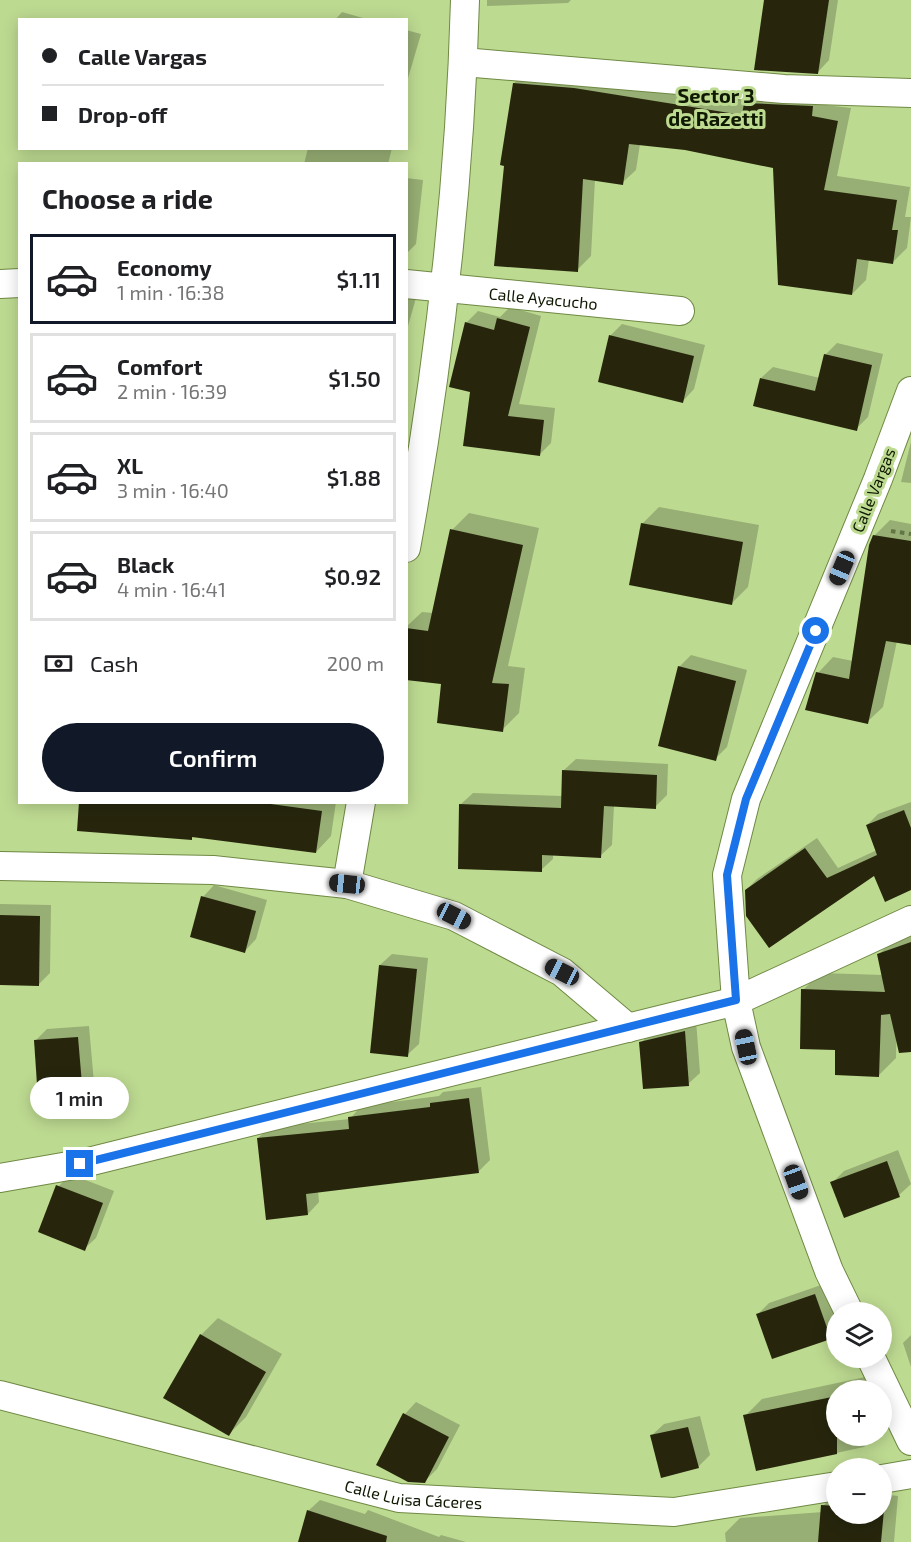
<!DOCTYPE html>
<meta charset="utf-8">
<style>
body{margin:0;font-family:"Exo 2",sans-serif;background:#f2f2f2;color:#202124;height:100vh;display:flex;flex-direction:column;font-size:22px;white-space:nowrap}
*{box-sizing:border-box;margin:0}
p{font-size:20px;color:#757577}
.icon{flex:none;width:33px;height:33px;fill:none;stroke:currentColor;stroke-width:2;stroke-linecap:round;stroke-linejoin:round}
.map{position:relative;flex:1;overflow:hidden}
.details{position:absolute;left:18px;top:162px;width:390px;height:642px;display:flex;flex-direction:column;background:#fff;border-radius:0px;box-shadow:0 3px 15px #0003}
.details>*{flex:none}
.guide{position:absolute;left:18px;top:18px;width:390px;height:132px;border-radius:0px;box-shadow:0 3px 15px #0003;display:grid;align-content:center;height:132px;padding:0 24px;background:#fff}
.tools{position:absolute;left:826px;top:1302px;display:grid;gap:12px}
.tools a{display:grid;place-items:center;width:66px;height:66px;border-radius:50%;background:#fff;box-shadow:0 3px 15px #0003;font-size:30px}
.end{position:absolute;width:27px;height:27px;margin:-14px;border:8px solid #1a73e8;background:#fff;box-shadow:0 0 0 3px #fff}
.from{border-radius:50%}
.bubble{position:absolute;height:42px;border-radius:21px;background:#fff;box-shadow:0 3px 15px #0003;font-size:20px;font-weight:600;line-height:42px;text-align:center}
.car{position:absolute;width:18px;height:36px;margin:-18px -9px;border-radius:8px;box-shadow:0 0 4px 2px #0007;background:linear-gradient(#222 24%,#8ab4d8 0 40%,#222 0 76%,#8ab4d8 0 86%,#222 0)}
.guide b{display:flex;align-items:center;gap:21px;height:57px;font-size:22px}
.guide b+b{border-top:2px solid #e0e0e0}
.guide i{width:15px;height:15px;background:#202124}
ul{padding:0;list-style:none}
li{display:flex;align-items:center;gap:18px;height:90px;margin:0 12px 9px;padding:0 12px;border:3px solid #e0e0e0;border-radius:0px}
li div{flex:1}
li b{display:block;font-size:22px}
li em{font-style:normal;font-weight:600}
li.active{border-color:#111827}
li>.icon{width:54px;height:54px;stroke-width:1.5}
h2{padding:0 24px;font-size:27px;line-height:72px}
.pay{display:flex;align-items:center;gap:15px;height:66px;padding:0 24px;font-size:22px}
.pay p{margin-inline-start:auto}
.primary-button{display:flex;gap:12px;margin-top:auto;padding:12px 24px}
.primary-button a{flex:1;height:69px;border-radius:36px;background:#111827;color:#fff;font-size:24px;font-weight:600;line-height:69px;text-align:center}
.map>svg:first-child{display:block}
.shadow{fill:#0003}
.building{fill:#27260d}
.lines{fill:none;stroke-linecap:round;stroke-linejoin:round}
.street-casing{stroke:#6f8943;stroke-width:30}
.path{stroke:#627545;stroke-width:4;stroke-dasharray:4.5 4.5;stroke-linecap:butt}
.street{stroke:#fff;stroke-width:28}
.route{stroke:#1a73e8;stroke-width:8}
.labels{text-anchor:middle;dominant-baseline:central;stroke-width:6;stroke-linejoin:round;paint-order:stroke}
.street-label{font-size:16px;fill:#0f1800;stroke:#bdda91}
.quarter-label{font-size:20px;font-weight:bold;fill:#0f1800;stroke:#bdda91}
</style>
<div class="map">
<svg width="911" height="1542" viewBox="0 0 911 1542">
<rect width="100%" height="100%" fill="#bdda91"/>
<!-- shadow -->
<g class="shadow">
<polygon points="487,0 571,0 568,3 487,6"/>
<polygon points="766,0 838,0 829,60 818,72"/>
<polygon points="342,12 370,20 335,20"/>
<polygon points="406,30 421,34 406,85"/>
<polygon points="528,70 851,108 837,176 910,187 905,217 911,217 907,248 893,262 869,259 866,280 852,294 774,166 685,149 640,144 636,170 622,183 595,179 591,256 577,270 514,83"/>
<polygon points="308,148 392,148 388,164 304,164"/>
<polygon points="406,178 423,180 416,244 406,254"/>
<polygon points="406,296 416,298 406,333"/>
<polygon points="510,307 541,316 519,404 555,408 551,443 540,454 471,391 466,323 478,311 500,317"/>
<polygon points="622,324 705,345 694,389 683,401 610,336"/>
<polygon points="837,343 883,354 868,417 856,429 761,378 773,367 820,378 825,355"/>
<polygon points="911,442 911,483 901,482"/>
<polygon points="659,507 759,525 748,587 731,604 642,524"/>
<polygon points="469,513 539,528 508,666 525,668 519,713 502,730 443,683 406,678 406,627 422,612 433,613 452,530"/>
<polygon points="890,520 911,524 911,643 897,641 883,707 867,722 818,673 833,657 853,661 874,536"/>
<polygon points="691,655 747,670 727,747 715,759 679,667"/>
<polygon points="576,759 668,764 667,795 655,807 614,805 612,845 600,856 553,854 553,859 541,870 461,804 473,793 563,796 564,770"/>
<polygon points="80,802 336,802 331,836 316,852 194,836 191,839"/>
<polygon points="911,802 911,889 874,873 746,890 757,879 817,838 838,868 877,850 867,825 878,814"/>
<polygon points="214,885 267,900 256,939 245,951 203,897"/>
<polygon points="0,904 51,905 50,973 38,985 0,983"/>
<polygon points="911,930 911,1008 897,1011 896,1058 879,1075 837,1049 803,990 820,973 883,975 879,954 896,937"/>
<polygon points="392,954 428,958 419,1044 407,1055 380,965"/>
<polygon points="696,1020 700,1073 688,1084 641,1043 652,1031"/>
<polygon points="89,1026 94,1083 82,1095 35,1041 47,1029"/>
<polygon points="481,1087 490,1160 478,1172 318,1191 319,1202 308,1214 258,1138 270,1127 350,1119 361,1106 439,1096 443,1092"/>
<polygon points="898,1150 911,1184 899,1195 845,1216 832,1183 844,1171"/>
<polygon points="70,1174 114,1191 96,1238 84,1249 40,1232 59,1186"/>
<polygon points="827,1283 837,1313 837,1330 830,1337 758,1314 769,1303"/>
<polygon points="218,1318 282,1354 246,1417 229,1434 201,1335"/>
<polygon points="911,1335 911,1367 903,1343"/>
<polygon points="870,1376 873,1390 837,1390 837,1436 876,1436 864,1447 757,1470 745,1416 762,1399"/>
<polygon points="416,1402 460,1425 437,1469 425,1481 378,1464 405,1414"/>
<polygon points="700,1416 710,1455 698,1467 652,1435 664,1424"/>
<polygon points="837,1492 837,1514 882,1514 882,1494 898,1496 894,1542 726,1542 725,1533 740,1518 823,1512 823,1506"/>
<polygon points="320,1500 365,1514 368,1510 439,1537 441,1535 466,1542 299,1542 308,1511"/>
</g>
<!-- building -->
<g class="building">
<polygon points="764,0 829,0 818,74 754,70"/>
<polygon points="513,83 574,88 742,115 744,103 813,106 812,116 838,121 824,190 897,200 892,230 898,230 893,264 857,259 852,295 778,285 773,168 685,150 629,144 623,185 583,179 578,272 494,266 504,166 500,165"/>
<polygon points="497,318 530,327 508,416 544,420 540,456 463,446 470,392 449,387 465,322 494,330"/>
<polygon points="609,335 694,356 683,403 598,382"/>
<polygon points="824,354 872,365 857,431 753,406 760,378 815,391"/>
<polygon points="641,523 743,542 732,605 629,585"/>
<polygon points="450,529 523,545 492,683 509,684 503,732 437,723 441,684 406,680 406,628 428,631"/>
<polygon points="873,535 911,541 911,645 886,641 868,724 805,710 816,672 849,679 869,545"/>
<polygon points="678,666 736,681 716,761 658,746"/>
<polygon points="562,770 657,775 656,809 604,806 601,858 542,855 542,872 458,869 459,804 561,808"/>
<polygon points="79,802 256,802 322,811 316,853 192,837 192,840 77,831"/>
<polygon points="904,810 911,828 911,890 885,902 874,876 769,948 746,916 745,890 805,848 827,878 877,855 866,825"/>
<polygon points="201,896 256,911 245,953 190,937"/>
<polygon points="0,915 40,916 39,986 0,985"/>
<polygon points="911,942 911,1052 899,1053 890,1014 881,1015 879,1077 835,1075 835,1050 800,1049 801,989 885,992 877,954"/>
<polygon points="379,965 417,969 408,1057 370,1053"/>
<polygon points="685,1031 689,1086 643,1089 639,1042"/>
<polygon points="78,1037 83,1096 38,1099 34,1040"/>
<polygon points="469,1098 479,1173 306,1194 308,1215 266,1220 257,1138 349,1129 348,1117 430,1107 430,1103"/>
<polygon points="887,1161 900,1197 844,1218 830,1182"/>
<polygon points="56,1185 103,1203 85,1251 38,1232"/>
<polygon points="815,1294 831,1339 772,1359 756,1314"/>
<polygon points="200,1334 266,1372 229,1436 163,1398"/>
<polygon points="837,1396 837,1454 756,1471 743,1415"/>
<polygon points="403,1413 449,1437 425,1483 408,1482 376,1465"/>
<polygon points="688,1427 699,1468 661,1478 650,1435"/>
<polygon points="821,1505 837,1506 837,1514 882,1514 884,1510 881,1542 818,1542"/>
<polygon points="307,1510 387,1536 386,1542 298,1542"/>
</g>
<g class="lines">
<!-- street casing -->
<g class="street-casing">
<g id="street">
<polyline points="463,62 784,89 911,93"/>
<polyline points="0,284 20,283"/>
<path id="s1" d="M406,284L680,311"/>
<polyline points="911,391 878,479 746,799 727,875 736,1001 911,920"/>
<path d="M406,548C439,367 460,184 465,0"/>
<polyline points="0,866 213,870 347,884 454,916 562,972 628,1028"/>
<polyline points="347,884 361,802"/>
<polyline points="0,1178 80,1164 736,1001 746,1047 829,1271 849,1312"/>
<polyline points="871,1358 911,1441"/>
<path id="s2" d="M0,1395L399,1498L674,1512L837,1486"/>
<polyline points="882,1479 911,1474"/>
</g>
</g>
<!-- path -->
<polyline class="path" points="891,531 911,534"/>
<!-- street -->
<use href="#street" class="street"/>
</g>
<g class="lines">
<!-- route -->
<polyline class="route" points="80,1164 736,1000 727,875 746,799 816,631"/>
</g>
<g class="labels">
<!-- street labels -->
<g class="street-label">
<text stroke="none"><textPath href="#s1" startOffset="138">Calle Ayacucho</textPath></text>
<text transform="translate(873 490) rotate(-68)">Calle Vargas</text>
<text stroke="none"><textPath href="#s2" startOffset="426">Calle Luisa Cáceres</textPath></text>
</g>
<!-- quarter labels -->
<g class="quarter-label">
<text x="716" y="95">Sector 3<tspan x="716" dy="23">de Razetti</tspan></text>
</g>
</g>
</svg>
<div class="tools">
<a><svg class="icon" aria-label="layers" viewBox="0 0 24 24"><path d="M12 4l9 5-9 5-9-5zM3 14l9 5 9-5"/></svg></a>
<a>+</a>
<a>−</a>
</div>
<i class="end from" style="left:816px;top:631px"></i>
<i class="end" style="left:80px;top:1164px"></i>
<div class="bubble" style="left:30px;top:1077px;width:99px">1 min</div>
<i class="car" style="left:842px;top:568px;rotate:203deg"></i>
<i class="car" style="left:347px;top:884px;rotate:276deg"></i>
<i class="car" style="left:454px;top:916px;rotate:117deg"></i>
<i class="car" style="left:562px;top:972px;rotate:297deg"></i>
<i class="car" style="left:746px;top:1047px;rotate:348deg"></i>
<i class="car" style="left:796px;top:1182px;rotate:160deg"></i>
<div class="guide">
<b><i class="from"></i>Calle Vargas</b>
<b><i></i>Drop-off</b>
</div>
<section class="details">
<h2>Choose a ride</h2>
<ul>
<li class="active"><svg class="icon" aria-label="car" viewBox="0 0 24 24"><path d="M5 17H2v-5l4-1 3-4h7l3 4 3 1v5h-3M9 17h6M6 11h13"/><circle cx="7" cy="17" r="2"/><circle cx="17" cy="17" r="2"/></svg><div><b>Economy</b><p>1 min · 16:38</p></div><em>$1.11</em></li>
<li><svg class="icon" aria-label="car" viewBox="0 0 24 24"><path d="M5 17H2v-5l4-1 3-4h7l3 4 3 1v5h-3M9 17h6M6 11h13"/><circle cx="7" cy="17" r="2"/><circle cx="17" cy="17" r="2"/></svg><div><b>Comfort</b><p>2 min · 16:39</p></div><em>$1.50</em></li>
<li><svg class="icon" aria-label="car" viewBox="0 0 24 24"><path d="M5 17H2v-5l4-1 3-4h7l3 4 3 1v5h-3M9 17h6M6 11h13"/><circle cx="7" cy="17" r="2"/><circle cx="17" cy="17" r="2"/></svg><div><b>XL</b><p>3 min · 16:40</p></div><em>$1.88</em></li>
<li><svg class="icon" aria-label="car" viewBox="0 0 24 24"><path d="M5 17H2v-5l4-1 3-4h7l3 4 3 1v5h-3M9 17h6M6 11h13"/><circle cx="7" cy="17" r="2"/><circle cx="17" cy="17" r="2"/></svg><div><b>Black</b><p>4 min · 16:41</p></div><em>$0.92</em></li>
</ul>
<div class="pay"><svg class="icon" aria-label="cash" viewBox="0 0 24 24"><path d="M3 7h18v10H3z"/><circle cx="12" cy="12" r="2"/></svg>Cash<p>200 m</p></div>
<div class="primary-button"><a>Confirm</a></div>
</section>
</div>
